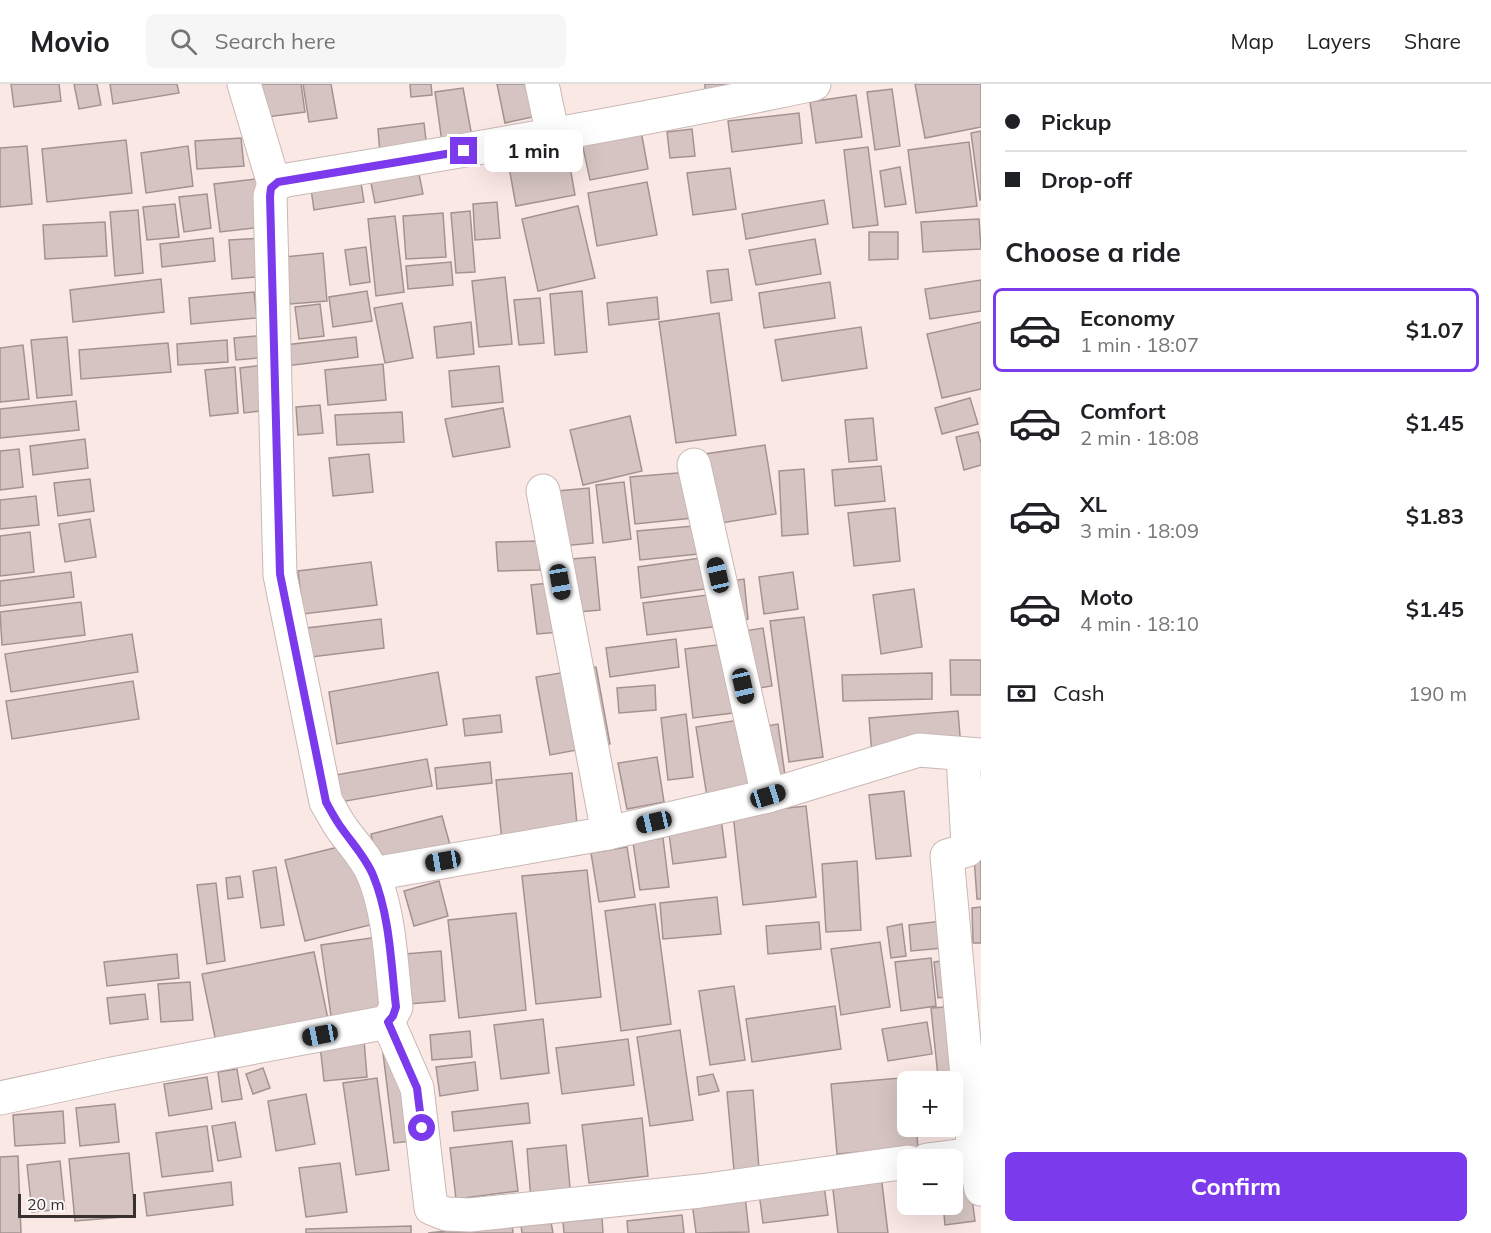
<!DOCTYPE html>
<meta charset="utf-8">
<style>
body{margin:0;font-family:Mulish,sans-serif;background:#f6f6f6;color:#202124;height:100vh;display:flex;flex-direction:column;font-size:22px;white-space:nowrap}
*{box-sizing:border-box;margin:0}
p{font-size:20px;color:#757577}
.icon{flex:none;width:33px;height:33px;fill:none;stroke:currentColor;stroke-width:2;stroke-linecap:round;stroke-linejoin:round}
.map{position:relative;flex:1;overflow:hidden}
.sheet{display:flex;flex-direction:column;background:#fff;width:510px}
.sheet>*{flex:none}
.guide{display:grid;align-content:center;height:132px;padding:0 24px;background:#fff}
.tools{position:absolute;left:897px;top:987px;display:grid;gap:12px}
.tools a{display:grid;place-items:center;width:66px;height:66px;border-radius:9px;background:#fff;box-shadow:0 6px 24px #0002;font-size:30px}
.scale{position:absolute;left:18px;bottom:15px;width:118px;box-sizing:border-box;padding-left:6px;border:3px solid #383130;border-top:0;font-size:16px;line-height:21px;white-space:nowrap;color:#383130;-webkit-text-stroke:4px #fdf9f8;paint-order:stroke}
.end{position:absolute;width:27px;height:27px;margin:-14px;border:8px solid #7c3aed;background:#fff;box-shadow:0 0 0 3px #fff}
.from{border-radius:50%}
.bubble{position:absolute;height:42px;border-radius:9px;background:#fff;box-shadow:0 6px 24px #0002;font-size:20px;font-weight:700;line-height:42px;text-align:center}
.car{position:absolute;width:18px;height:36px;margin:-18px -9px;border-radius:8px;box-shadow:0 0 4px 2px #0007;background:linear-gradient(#222 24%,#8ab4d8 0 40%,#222 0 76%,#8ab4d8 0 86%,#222 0)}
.guide b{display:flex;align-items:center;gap:21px;height:57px;font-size:22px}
.guide b+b{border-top:2px solid #e0e0e0}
.guide i{width:15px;height:15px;background:#202124}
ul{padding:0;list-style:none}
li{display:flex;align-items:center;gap:18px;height:84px;margin:0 12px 9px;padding:0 12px;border:3px solid transparent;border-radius:9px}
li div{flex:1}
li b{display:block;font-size:22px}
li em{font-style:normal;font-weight:700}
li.active{border-color:#7c3aed}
li>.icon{width:54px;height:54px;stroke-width:1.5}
h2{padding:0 24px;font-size:27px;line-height:72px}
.pay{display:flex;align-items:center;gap:15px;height:66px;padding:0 24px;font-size:22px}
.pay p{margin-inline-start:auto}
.button{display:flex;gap:12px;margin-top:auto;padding:12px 24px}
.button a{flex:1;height:69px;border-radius:9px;background:#7c3aed;color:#fff;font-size:24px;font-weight:700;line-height:69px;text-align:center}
header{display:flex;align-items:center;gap:36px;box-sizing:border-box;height:84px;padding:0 30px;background:#fff;border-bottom:2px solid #e0e0e0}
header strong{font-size:28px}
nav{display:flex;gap:33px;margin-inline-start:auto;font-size:21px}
.search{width:420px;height:54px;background:#f6f6f6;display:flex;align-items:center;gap:15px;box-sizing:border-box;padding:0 21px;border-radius:9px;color:#757577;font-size:22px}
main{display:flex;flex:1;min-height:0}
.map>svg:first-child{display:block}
.building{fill:#d5c4c1;stroke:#a39390;stroke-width:1.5}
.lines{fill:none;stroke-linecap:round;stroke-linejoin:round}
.minor-casing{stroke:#c9b8b5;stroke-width:35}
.minor{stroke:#fff;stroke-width:33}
.route{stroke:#7c3aed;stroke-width:8}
</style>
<header>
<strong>Movio</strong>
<div class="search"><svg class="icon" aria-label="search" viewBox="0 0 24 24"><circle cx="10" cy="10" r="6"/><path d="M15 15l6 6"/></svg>Search here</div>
<nav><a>Map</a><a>Layers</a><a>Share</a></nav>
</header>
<main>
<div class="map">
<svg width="981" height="1149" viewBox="0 0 981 1149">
<rect width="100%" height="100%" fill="#fae8e5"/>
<!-- building -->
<g class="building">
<polygon points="11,0 59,0 61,17 14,23"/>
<polygon points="74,0 97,0 101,21 79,25"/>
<polygon points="110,0 177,0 179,9 113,20"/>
<polygon points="255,0 301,0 305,28 259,34"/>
<polygon points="303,0 331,0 337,34 309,38"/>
<polygon points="410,0 431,0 432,11 411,13"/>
<polygon points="497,0 535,0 542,31 505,39"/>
<polygon points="705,0 744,0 705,5"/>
<polygon points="915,0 981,0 981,43 925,54"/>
<polygon points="463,4 472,53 442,58 435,8"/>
<polygon points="892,5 900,62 875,66 867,8"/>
<polygon points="856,11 862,53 816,59 810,18"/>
<polygon points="799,29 802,59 732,68 728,37"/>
<polygon points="424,39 427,65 380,70 378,45"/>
<polygon points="692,45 695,72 670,74 667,48"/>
<polygon points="641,47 648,85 590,96 582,59"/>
<polygon points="981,47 981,116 980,116 971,49"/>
<polygon points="241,54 244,82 197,85 195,57"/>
<polygon points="126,56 132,109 47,118 42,65"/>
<polygon points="969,58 977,122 916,129 908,66"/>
<polygon points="566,61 575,111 516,122 507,72"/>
<polygon points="27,62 32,120 0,123 0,64"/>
<polygon points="188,62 193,102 146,109 141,69"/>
<polygon points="868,63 878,141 853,144 844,66"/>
<polygon points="900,83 906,120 885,123 880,87"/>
<polygon points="730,84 736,125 693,131 687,89"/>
<polygon points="418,85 423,110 375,119 370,94"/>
<polygon points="257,95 263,143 220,148 214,100"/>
<polygon points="647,98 657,151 597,162 588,109"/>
<polygon points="361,99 364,118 314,126 311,105"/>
<polygon points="207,110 211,144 184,148 179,113"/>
<polygon points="824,116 828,140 746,155 742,130"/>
<polygon points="497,118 500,154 475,156 473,120"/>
<polygon points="175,120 179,153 147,156 143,123"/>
<polygon points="578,122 595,194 538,207 522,135"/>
<polygon points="138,126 143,189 115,192 110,128"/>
<polygon points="470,127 475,188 456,189 451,129"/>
<polygon points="443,129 446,173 406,175 403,132"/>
<polygon points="395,132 404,208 376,212 368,135"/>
<polygon points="979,135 981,165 923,168 921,138"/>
<polygon points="105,138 107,172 45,175 43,141"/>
<polygon points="869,148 898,148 898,175 869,176"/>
<polygon points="213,154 215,177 162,183 160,160"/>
<polygon points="264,154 266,192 232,195 229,156"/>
<polygon points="815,155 821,190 756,201 749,166"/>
<polygon points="366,163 370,198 350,201 345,166"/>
<polygon points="323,169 327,217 290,220 285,173"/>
<polygon points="451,178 453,201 408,205 406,182"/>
<polygon points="728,185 732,216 711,219 707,187"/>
<polygon points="505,193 512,260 479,263 472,197"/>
<polygon points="161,195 164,228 73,238 70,206"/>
<polygon points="981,196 981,227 930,235 925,205"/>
<polygon points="830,198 835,234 764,244 759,209"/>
<polygon points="367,207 372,237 333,243 329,213"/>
<polygon points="582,207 587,268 555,271 550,210"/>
<polygon points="254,208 257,234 191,240 189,214"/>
<polygon points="657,213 659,235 609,241 607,219"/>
<polygon points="540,214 544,259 519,261 514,216"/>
<polygon points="402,219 413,274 385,279 374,224"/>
<polygon points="320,220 324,252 299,255 295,223"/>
<polygon points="719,229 736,351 676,359 659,238"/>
<polygon points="471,238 474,270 437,274 434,243"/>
<polygon points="981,238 981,305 942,314 927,250"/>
<polygon points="861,243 867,284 782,297 775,256"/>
<polygon points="267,251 269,273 236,276 234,254"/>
<polygon points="67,253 72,311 37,314 31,256"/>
<polygon points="356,253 358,273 286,282 284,261"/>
<polygon points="227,256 228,278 178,281 177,260"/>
<polygon points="168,259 171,288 81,295 79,266"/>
<polygon points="23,261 29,315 0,318 0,264"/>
<polygon points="383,280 386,316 328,321 325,286"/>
<polygon points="265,281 269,326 244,329 240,284"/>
<polygon points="499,282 503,318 452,323 449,287"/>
<polygon points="235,283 238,329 210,332 205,286"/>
<polygon points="970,314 978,340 942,350 935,324"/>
<polygon points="76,317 79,346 0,354 0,325"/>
<polygon points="320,321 323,349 298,351 296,323"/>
<polygon points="503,324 510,363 453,373 445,335"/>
<polygon points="402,328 404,358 337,361 335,331"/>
<polygon points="630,332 642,387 583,401 570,346"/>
<polygon points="873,334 877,376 849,378 845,336"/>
<polygon points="978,348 981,359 981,381 964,386 956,353"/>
<polygon points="85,355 88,384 33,391 30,362"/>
<polygon points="765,361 776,430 715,440 705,370"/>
<polygon points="19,365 23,403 0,406 0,367"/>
<polygon points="369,370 373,408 333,412 329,374"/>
<polygon points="881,382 885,417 835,422 832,386"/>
<polygon points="804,385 808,450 782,452 779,387"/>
<polygon points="689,388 693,434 635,440 630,393"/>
<polygon points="90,395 94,427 58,432 54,399"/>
<polygon points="624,398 631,455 603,459 596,401"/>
<polygon points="589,404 593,459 562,462 557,407"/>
<polygon points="36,412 39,441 0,445 0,416"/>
<polygon points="895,424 900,477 854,482 848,429"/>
<polygon points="90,435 96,473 65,478 59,440"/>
<polygon points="705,441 708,469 640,476 637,447"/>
<polygon points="30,448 34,488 0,492 0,452"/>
<polygon points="539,457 540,486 498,487 496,458"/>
<polygon points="595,473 600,526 578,528 572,475"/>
<polygon points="707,473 711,504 641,514 638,483"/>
<polygon points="371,478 377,521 303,530 298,487"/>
<polygon points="71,488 74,513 0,522 0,497"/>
<polygon points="793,488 798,525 764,530 759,493"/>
<polygon points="744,495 748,535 729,537 725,498"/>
<polygon points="567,497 572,547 537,550 531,501"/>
<polygon points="914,505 922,563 881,570 873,511"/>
<polygon points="716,510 720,542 647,551 643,519"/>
<polygon points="81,518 85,551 2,561 0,528"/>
<polygon points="804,533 823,673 789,678 770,537"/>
<polygon points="381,535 384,564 311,573 307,544"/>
<polygon points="763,544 772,602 747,606 738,548"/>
<polygon points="132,550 138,588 11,608 5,570"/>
<polygon points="676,555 679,583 610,593 606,564"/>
<polygon points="725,560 733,629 693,634 685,565"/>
<polygon points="950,576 981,576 981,611 951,611"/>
<polygon points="596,583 610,660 550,671 536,593"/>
<polygon points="438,588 447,641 337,660 329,608"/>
<polygon points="932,589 932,615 843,617 842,591"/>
<polygon points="133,597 139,635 12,655 6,617"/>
<polygon points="655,601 656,626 619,629 617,604"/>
<polygon points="958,627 962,676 873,683 869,634"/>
<polygon points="686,630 693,693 668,696 661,634"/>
<polygon points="500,631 502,648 465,652 463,635"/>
<polygon points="744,635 756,711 708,719 696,643"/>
<polygon points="778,640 786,699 768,701 760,643"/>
<polygon points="657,673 664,718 627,725 618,679"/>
<polygon points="427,675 432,702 329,720 324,693"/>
<polygon points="490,678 492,699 437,705 435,684"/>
<polygon points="572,689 580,771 504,778 496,696"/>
<polygon points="904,707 911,772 876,775 869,711"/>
<polygon points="806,722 816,813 743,821 733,730"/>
<polygon points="442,732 450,761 378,779 371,750"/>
<polygon points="721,734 726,773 673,780 668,742"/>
<polygon points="663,754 669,803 640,806 633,758"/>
<polygon points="355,759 374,840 305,857 285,776"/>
<polygon points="627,763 635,813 599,818 591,769"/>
<polygon points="981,772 981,815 977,815 974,773"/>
<polygon points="857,777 861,846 826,848 822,780"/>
<polygon points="276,783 284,841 261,844 253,787"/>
<polygon points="587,786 601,913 536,920 522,792"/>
<polygon points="240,792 243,813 228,815 226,794"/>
<polygon points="439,797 448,832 414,842 404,807"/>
<polygon points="216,799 225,877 207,880 197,801"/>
<polygon points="717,813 721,850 663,855 660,819"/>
<polygon points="655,820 671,940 621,947 605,827"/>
<polygon points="981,823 981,859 973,859 972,824"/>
<polygon points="516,829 526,926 459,934 448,836"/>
<polygon points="951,836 954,863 911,867 909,841"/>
<polygon points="819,838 821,865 768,870 766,842"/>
<polygon points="902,840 906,872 891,874 887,843"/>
<polygon points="378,853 388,924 331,932 321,861"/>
<polygon points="880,858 890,923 841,931 831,865"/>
<polygon points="441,867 445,917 396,921 392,871"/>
<polygon points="314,868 328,935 216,958 202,890"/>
<polygon points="177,870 179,894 107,902 104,878"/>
<polygon points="931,874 936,922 901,927 895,878"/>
<polygon points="955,875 960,911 938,914 934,878"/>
<polygon points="190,898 193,936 161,938 158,900"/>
<polygon points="734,902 745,976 710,981 699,907"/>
<polygon points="145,910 148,935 110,940 107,914"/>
<polygon points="835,922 841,965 752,978 746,935"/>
<polygon points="960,922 967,990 938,993 931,924"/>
<polygon points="543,935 549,989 501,995 494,941"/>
<polygon points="927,938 932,970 888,977 882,945"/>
<polygon points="680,946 693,1036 650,1042 637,953"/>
<polygon points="470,947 472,973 432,976 430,951"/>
<polygon points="628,955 634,1001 562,1010 556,964"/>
<polygon points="364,956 367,993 324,997 320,961"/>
<polygon points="382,961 421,1056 394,1059"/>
<polygon points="475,978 478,1006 440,1012 436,983"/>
<polygon points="263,984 270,1004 253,1010 246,990"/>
<polygon points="237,985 242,1015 222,1018 218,988"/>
<polygon points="713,990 719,1007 699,1011 697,993"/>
<polygon points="207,993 212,1025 169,1032 164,1000"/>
<polygon points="912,993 912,998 908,998 908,1042 916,1042 918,1063 837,1070 831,1000"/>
<polygon points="377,994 389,1086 356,1091 343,999"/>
<polygon points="753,1006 759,1085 734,1087 727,1008"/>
<polygon points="306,1010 315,1060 276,1067 268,1017"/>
<polygon points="528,1019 530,1039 454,1047 452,1028"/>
<polygon points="115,1020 119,1058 80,1062 76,1024"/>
<polygon points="63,1027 65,1059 15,1062 13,1031"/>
<polygon points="642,1034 648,1092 589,1099 582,1041"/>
<polygon points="235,1038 241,1073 218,1077 212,1042"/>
<polygon points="207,1042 213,1087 162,1093 156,1049"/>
<polygon points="512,1057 518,1107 456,1115 450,1064"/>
<polygon points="566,1061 571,1114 531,1117 527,1065"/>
<polygon points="129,1069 135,1132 75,1137 69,1075"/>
<polygon points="18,1072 21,1149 0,1149 0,1073"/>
<polygon points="60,1077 65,1125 32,1128 27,1081"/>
<polygon points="340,1079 347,1128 306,1133 299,1084"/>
<polygon points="968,1085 975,1137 945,1141 943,1120 952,1120 952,1087"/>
<polygon points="881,1091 888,1149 838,1149 832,1097"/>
<polygon points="231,1098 233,1121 147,1132 144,1109"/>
<polygon points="824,1101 828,1131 763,1139 759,1109"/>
<polygon points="745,1112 749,1148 696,1149 692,1118"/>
<polygon points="682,1131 684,1149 628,1149 627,1137"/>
<polygon points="602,1134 603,1149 564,1149 563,1138"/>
<polygon points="551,1138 553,1149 522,1149 521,1141"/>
<polygon points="512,1140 513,1149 428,1149"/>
<polygon points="411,1142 411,1149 306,1149 306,1145"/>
</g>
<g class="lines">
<!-- minor casing -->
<g class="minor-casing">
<g id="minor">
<polyline points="244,0 274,100"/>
<polyline points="542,0 553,52"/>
<polyline points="694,381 768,712"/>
<polyline points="543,407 608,749"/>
<polyline points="963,670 968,761 967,766 947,772 974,1069 981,1105"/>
<polyline points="373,790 608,749 768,712 919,666 981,671"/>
<polyline points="388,938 417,1004 431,1124 446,1130 470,1131 700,1107 908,1078"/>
<path d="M0,1014L112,990L388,938L396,923C391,880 390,833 374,792C367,774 353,760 343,746C336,737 332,727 326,718L280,491L270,112L274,100L287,96C463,67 639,37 814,0"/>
<polyline points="927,1076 981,1069"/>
</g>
</g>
<!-- minor -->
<use href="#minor" class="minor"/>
</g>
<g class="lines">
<!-- route -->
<path class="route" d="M422,1044L417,1004L388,938L393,932L396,923C391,880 390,832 373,791C366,774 353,760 343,746C336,737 331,727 326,718L280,490L270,112L271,104L278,98L464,67"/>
</g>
</svg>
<div class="tools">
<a>+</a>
<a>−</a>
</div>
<div class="scale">20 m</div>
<i class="end from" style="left:422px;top:1044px"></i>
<i class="end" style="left:464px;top:67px"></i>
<div class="bubble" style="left:484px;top:46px;width:99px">1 min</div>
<i class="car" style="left:718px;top:491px;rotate:347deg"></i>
<i class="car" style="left:560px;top:498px;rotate:170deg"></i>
<i class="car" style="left:743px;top:602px;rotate:167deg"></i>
<i class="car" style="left:768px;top:712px;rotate:73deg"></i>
<i class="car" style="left:654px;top:738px;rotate:257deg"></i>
<i class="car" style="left:443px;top:777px;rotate:260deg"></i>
<i class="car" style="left:320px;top:951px;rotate:259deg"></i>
</div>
<section class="sheet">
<div class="guide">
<b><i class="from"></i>Pickup</b>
<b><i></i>Drop-off</b>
</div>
<h2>Choose a ride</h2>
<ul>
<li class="active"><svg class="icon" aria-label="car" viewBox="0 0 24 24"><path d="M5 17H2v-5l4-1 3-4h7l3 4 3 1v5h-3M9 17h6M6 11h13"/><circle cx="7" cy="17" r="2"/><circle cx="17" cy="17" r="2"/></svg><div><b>Economy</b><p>1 min · 18:07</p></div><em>$1.07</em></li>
<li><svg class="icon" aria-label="car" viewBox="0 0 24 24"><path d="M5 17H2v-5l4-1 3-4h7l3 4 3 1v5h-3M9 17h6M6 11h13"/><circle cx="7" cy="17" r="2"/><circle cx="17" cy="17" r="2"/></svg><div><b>Comfort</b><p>2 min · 18:08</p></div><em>$1.45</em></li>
<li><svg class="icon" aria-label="car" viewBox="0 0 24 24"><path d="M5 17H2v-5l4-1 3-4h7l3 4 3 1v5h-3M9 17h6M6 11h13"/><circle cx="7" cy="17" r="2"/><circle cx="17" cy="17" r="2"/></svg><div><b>XL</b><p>3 min · 18:09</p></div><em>$1.83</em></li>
<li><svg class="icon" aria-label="car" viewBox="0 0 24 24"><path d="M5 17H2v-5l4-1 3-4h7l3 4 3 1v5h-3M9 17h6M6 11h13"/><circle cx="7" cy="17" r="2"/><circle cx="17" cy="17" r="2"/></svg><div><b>Moto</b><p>4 min · 18:10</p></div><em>$1.45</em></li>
</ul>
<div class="pay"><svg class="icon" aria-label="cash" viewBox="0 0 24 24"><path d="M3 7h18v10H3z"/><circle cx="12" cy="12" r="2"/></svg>Cash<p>190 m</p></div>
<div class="button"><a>Confirm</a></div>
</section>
</main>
